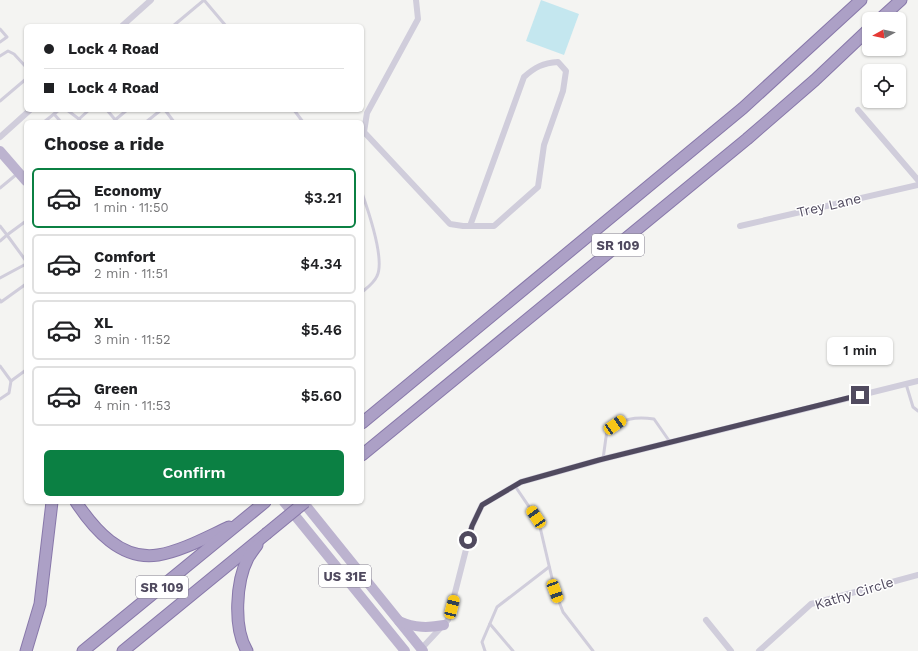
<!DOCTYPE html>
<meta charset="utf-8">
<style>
body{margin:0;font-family:"Work Sans",sans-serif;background:#f2f2f2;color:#202124;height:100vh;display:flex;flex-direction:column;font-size:15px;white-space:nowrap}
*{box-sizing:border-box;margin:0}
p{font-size:13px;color:#757577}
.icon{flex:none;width:22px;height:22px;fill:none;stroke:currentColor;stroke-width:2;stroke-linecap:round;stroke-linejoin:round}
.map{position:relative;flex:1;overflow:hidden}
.drawer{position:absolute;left:24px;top:120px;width:340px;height:384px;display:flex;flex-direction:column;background:#fff;border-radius:6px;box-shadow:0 1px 3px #0004}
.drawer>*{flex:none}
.guide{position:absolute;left:24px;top:24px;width:340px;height:88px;border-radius:6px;box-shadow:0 1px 3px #0004;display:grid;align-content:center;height:88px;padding:0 20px;background:#fff}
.needle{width:26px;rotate:262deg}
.fabs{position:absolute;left:862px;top:12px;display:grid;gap:8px}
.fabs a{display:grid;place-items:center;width:44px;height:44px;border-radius:6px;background:#fff;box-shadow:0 1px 3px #0004;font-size:20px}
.end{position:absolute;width:18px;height:18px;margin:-9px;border:5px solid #504a5f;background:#fff;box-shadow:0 0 0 2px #fff}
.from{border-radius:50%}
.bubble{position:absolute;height:28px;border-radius:6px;background:#fff;box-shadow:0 1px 3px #0004;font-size:13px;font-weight:600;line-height:28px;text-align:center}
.car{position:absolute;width:12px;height:24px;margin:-12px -6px;border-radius:5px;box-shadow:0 0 3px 1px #0007;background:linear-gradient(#f5c518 24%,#345 0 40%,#f5c518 0 76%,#345 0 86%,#f5c518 0)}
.guide b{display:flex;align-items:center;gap:14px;height:38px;font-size:15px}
.guide b+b{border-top:1px solid #e0e0e0}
.guide i{width:10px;height:10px;background:#202124}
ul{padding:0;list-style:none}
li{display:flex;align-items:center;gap:12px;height:60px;margin:0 8px 6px;padding:0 12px;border:2px solid #e0e0e0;border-radius:6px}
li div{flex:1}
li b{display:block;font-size:15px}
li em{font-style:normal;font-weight:600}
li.on{border-color:#0b8043}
li>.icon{width:36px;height:36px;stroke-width:1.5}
h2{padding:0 20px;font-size:18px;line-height:48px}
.primary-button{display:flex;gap:8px;margin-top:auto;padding:8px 20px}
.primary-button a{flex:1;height:46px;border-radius:6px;background:#0b8043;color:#fff;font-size:16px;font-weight:600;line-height:46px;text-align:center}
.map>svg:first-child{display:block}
.green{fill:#c4e7ef}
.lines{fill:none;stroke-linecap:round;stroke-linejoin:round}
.trunk-casing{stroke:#8878aa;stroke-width:13}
.service{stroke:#d0cddb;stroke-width:3}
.minor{stroke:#d0cddb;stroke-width:6}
.primary{stroke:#bcb3cf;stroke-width:10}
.trunk{stroke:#aca0c6;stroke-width:11}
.trunk-bridge-casing{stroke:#8878aa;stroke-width:13;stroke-linecap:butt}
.trunk-bridge{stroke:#aca0c6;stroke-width:11}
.route{stroke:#504a5f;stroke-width:5}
.labels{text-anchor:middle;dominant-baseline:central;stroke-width:3;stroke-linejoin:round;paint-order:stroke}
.shield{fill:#fff;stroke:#84808f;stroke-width:1}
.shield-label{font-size:13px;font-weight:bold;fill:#504a5f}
.street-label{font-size:14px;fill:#504a5f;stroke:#fff}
</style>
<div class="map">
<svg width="918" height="651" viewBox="0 0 918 651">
<rect width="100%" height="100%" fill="#f4f4f2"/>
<!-- green -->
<polygon class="green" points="541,0 579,14 564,55 526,41"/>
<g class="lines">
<!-- trunk casing -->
<g class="trunk-casing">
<g id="trunk">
<polyline points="880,19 901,0"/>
<polyline points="362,423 743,108 861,0"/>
<polyline points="362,455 747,139 815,80 869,29"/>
<path d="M76,502C94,529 121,561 158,555C182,551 207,537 229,527"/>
<polyline points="26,651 40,604 52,502"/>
<polyline points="83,651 265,502"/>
<polyline points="123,651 266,534"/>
<path d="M247,651C233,628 236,581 248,558C251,553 254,549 257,545"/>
</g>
</g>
<!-- service -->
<g class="service">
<polyline points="204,0 226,26"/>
<polyline points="173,26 204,0"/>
<polyline points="0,29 7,37 0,42"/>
<polyline points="0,56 8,51 14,54 26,67"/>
<polyline points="0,101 26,79"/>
<polyline points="67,110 79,119"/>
<polyline points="107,110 117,122"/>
<polyline points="165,110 174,122"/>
<polyline points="294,110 303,122"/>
<polyline points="54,114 61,122"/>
<polyline points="115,120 127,110"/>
<polyline points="44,122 59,110"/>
<polyline points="81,122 79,119 89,110"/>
<polyline points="146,122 161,110"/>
<polyline points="0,188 17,174"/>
<path d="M362,193C368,210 385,260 377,276C374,283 368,287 362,292"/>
<polyline points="26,221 7,235 26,261"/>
<polyline points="0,226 7,235 0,241"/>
<polyline points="0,278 26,264"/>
<polyline points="0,300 1,302 26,284"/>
<polyline points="0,366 11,381"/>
<polyline points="906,384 913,407 918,411"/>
<polyline points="0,399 9,393 11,381 26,370"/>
<path d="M603,459L607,430C624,419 634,416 654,419L670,442"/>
<polyline points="515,486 536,517 540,527 555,591 563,612 593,651"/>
<polyline points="490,624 513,651"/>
<polyline points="485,651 482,642 497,607 549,567"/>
</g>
<!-- minor -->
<g class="minor">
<path d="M416,0L418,19L367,113L364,132L450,224L463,226H494L538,187L544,145L563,91L566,71L558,62C543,63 535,67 524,77L470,226"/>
<polyline points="122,26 151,0"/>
<polyline points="858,110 918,180"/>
<polyline points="0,137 30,110"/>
<polyline points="740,226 918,185"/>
<polyline points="706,620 731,651"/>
<polyline points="421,649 448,620 472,526 482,505 521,482 603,459 918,381"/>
<polyline points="759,651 811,604 918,575"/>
</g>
<!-- primary -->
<g class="primary">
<polyline points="0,151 26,181"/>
<polyline points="284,502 405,651"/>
<polyline points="303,502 423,651"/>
<path d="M399,621C415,628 428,628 444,625"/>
</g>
<!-- trunk -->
<use href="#trunk" class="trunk"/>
<!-- trunk-bridge casing -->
<g class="trunk-bridge-casing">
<polyline id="trunk-bridge" points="266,534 305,502"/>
</g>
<!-- trunk-bridge -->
<use href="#trunk-bridge" class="trunk-bridge"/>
</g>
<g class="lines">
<!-- route -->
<polyline class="route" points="468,540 472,526 482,505 521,482 599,460 860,395"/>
</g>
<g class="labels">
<!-- shield labels -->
<g class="shield">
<rect x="592" y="234" width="52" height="22" rx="3"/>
<rect x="319" y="565" width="52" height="22" rx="3"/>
<rect x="136" y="576" width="52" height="22" rx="3"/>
</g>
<g class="shield-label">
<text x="618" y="245">SR 109</text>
<text x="345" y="576">US 31E</text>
<text x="162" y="587">SR 109</text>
</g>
<!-- street labels -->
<g class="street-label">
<text transform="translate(829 205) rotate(-13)">Trey Lane</text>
<text transform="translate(854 593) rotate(-17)">Kathy Circle</text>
</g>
</g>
</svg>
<div class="fabs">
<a><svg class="needle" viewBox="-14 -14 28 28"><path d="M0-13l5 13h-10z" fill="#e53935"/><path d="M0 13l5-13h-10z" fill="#757577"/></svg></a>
<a><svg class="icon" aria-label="locate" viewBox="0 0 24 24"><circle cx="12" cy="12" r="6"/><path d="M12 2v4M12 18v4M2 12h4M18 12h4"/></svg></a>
</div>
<i class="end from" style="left:468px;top:540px"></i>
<i class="end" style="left:860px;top:395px"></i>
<div class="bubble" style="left:827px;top:337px;width:66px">1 min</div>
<i class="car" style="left:615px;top:425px;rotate:56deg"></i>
<i class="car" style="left:536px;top:517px;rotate:326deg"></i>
<i class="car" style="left:555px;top:591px;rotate:160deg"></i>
<i class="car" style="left:452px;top:607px;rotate:14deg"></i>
<div class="guide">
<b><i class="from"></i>Lock 4 Road</b>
<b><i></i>Lock 4 Road</b>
</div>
<section class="drawer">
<h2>Choose a ride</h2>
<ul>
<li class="on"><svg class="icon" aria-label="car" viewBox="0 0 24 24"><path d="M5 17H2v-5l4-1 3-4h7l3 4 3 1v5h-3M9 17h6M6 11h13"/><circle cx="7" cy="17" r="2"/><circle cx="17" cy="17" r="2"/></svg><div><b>Economy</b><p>1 min · 11:50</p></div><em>$3.21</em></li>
<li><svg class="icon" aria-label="car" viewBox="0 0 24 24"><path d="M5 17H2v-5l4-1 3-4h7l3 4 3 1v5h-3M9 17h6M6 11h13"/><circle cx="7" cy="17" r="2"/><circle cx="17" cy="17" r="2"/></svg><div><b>Comfort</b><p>2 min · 11:51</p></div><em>$4.34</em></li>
<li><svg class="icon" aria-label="car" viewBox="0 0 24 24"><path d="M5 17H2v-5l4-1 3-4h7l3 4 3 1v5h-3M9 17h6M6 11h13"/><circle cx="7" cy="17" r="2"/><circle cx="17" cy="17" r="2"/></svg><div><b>XL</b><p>3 min · 11:52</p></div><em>$5.46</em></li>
<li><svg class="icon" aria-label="car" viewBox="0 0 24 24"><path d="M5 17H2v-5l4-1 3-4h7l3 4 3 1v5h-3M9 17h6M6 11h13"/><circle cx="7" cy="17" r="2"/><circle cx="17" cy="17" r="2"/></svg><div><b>Green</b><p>4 min · 11:53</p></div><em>$5.60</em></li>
</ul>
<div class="primary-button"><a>Confirm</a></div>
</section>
</div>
